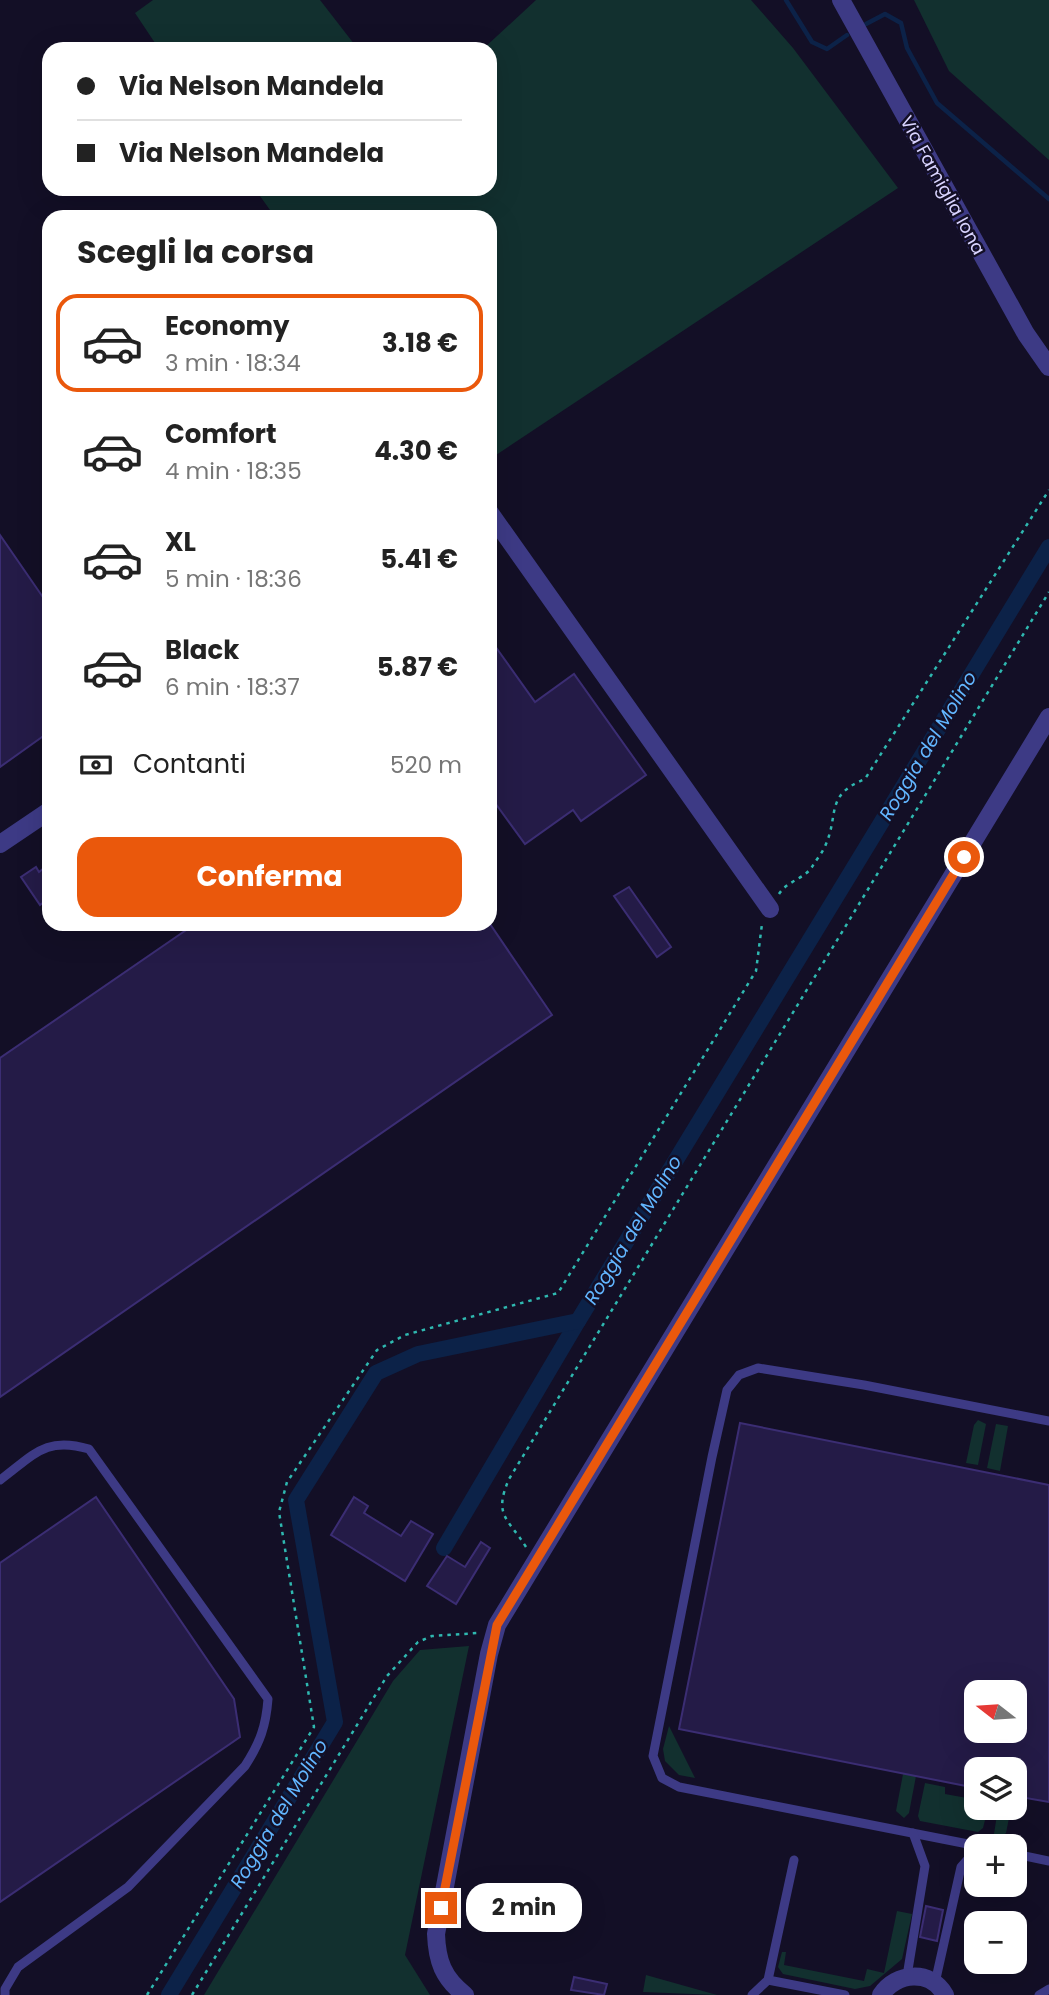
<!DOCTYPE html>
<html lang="it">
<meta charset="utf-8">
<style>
body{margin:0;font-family:Poppins,sans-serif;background:#f6f6f6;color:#222;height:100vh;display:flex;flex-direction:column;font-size:26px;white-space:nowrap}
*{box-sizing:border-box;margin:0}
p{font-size:23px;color:#767676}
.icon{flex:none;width:38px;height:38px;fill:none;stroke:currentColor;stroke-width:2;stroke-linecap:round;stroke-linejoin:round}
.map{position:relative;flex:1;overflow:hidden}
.panel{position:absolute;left:42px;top:210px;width:455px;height:721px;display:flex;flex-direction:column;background:#fff;border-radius:21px;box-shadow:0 7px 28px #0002}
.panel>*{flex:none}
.banner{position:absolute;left:42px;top:42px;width:455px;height:154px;border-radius:21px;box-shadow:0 7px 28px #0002;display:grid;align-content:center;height:154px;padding:0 35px;background:#fff}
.needle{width:46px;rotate:287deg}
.buttons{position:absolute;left:964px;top:1680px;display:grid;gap:14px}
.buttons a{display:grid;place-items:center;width:63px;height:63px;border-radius:14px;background:#fff;box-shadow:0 7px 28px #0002;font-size:35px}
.end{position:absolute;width:32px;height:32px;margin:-16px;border:9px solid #ea580c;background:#fff;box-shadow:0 0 0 4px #fff}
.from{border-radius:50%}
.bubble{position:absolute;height:49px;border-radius:21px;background:#fff;box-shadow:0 7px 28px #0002;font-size:23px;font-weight:700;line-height:49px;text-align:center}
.banner b{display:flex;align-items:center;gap:24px;height:66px;font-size:26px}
.banner b+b{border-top:2px solid #e0e0e0}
.banner i{width:18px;height:18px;background:#222}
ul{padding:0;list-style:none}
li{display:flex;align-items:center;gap:21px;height:98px;margin:0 14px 10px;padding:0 21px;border:4px solid transparent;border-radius:21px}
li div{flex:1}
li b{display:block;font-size:26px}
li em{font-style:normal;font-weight:700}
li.selected{border-color:#ea580c}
li>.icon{width:63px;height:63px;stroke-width:1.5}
h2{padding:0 35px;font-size:32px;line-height:84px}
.pay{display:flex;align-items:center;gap:18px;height:77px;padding:0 35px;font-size:26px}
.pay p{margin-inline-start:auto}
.button{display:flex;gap:14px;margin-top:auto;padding:14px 35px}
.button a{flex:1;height:80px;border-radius:21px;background:#ea580c;color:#fff;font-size:28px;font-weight:700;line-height:80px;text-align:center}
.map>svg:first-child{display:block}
.green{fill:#12302f}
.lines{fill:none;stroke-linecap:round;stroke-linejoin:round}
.stream{stroke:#0c2248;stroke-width:4.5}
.canal{stroke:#0c2248;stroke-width:16}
.building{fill:#241b47;stroke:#3b2d73;stroke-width:2;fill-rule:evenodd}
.path{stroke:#2fb8b0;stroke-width:2.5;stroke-dasharray:3.5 5;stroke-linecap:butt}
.lane{stroke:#3d3a85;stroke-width:9}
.street{stroke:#3d3a85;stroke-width:18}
.route{stroke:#ea580c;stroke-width:9}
.labels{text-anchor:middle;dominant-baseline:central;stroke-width:5;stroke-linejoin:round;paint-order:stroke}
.street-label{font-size:18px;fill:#d9d4ff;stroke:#130f26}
.water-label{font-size:19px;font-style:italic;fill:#62b6ff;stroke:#130f26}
</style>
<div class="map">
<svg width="1049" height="1995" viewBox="0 0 1049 1995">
<rect width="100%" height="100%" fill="#130f26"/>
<!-- green -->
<g class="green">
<polygon points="153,0 320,0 358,49 159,49 135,13"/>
<polygon points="536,0 751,0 793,48 898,188 490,459 490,217 275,217 255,189 490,189 490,49 483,49"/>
<polygon points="914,0 1049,0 1049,160 949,71"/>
<polygon points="978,1420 986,1424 978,1465 966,1463 974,1425"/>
<polygon points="996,1424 1008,1426 1000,1471 987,1468"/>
<polygon points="469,1646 405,1955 430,1995 204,1995 393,1681 420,1650"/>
<polygon points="669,1726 695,1778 679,1775 665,1761 663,1749"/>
<polygon points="903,1774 916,1776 909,1813 904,1818 896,1811"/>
<polygon points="925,1783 945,1787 945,1794 967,1798 969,1792 976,1793 976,1808 988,1808 983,1828 978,1832 920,1821 918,1816"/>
<polygon points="998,1808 1011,1808 1006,1833 1001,1837 994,1834"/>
<polygon points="897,1911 912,1914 902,1959 870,1986 855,1989 783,1974 778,1967 782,1952 786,1952 784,1965 864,1981 867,1969 884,1973"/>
<polygon points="646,1975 717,1995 643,1992"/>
</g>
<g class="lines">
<!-- stream -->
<g class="stream">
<polyline points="786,0 812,42 827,49 847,35"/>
<polyline points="866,24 885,14 901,23 907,48 937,103 1049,199"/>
</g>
<!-- canal -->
<g class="canal">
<polyline points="444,1548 578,1321"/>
<polyline points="169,1995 335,1722 296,1500 376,1373 418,1354 578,1321 1049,547"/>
</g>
</g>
<!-- building -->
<g class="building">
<polygon points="0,535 49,606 49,732 0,767"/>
<polygon points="490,639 535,702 574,674 646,775 581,821 573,810 525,844 490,796"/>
<polygon points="49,864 49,898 40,905 21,877 36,867 39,872"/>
<polygon points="629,887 671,947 657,957 614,896"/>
<polygon points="195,924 490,924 552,1015 0,1397 0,1058"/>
<path d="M740,1423L1049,1485V1802L1015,1796V1769H976V1788L679,1729ZM976,1692H1015V1731H976Z"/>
<polygon points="96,1497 234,1699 240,1737 0,1902 0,1563"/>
<polygon points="354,1497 368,1506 364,1513 401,1536 411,1521 433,1534 405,1581 331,1535"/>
<polygon points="481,1542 490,1548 456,1604 427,1586 447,1556 465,1567"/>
<polygon points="926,1906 943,1910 937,1941 920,1937"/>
<polygon points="574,1977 607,1984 604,1995 571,1990"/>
</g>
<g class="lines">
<!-- path -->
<g class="path">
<path d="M779,894C787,881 804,879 812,867C816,860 823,852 826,844C839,814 825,795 865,779L1049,490"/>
<path d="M526,1547C508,1518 493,1516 509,1479L1049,592"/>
<polyline points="147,1995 314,1727 279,1512 287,1482 377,1350 405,1335 558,1293 756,971 762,924"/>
<polyline points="192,1995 387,1676 418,1642 432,1636 478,1633"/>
</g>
<!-- lane -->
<g class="lane">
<path d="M0,1480C34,1455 45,1436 89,1449L268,1699C266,1726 260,1743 245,1766L128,1887L18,1967L5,1989V1995"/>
<polyline points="978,1846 679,1787 662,1778 653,1756 712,1457 727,1390 739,1375 758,1368 864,1385 1049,1421"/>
<polyline points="1015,1854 1049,1861"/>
<polyline points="907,1976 925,1866 913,1833"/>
<polyline points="768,1980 845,1995"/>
<polyline points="935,1983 961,1867 976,1850"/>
<polyline points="752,1995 768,1980 794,1860"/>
<polyline points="1039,1995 1049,1989"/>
</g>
<!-- street -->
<g class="street">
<polyline points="841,0 1026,334 1049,367"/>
<polyline points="490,513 770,909"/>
<polyline points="0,844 49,811"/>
<path d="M465,1995C443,1978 437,1961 436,1934L489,1654L497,1625L1049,717"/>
<path d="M881,1995C896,1972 931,1969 945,1995"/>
</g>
</g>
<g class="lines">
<!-- route -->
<polyline class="route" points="441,1908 497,1625 964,857"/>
</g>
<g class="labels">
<!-- street labels -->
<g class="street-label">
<text transform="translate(943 185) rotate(61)">Via Famiglia Iona</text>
</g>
<!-- water labels -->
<g class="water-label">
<text transform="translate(928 746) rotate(-59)">Roggia del Molino</text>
<text transform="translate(633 1230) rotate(-59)">Roggia del Molino</text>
<text transform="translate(279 1814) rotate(-59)">Roggia del Molino</text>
</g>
</g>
</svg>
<div class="buttons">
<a><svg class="needle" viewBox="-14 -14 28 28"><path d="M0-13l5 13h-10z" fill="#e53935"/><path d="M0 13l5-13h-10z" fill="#767676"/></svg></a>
<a><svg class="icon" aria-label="layers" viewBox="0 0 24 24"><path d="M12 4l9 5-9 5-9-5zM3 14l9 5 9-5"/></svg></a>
<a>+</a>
<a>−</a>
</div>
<i class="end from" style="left:964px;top:857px"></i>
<i class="end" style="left:441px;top:1908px"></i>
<div class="bubble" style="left:466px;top:1883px;width:116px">2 min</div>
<div class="banner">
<b><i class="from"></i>Via Nelson Mandela</b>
<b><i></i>Via Nelson Mandela</b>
</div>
<section class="panel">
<h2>Scegli la corsa</h2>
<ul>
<li class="selected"><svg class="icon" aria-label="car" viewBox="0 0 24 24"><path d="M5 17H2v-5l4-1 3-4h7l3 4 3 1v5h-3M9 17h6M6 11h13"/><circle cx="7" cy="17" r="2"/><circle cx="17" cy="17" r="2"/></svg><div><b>Economy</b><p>3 min · 18:34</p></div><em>3.18 €</em></li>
<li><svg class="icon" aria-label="car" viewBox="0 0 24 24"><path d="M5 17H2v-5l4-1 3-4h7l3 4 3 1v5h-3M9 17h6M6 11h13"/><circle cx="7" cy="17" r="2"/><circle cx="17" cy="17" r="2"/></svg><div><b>Comfort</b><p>4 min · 18:35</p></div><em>4.30 €</em></li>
<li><svg class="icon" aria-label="car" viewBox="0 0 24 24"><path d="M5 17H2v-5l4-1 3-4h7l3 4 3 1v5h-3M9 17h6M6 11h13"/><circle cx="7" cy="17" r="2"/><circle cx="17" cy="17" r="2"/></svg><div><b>XL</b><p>5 min · 18:36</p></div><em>5.41 €</em></li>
<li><svg class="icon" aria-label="car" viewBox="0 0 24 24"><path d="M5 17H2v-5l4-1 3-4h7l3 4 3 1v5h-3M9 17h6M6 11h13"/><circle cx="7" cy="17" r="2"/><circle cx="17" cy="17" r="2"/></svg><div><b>Black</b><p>6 min · 18:37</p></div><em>5.87 €</em></li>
</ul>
<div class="pay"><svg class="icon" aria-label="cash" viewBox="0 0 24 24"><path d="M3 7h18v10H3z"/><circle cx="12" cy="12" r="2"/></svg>Contanti<p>520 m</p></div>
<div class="button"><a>Conferma</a></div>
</section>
</div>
